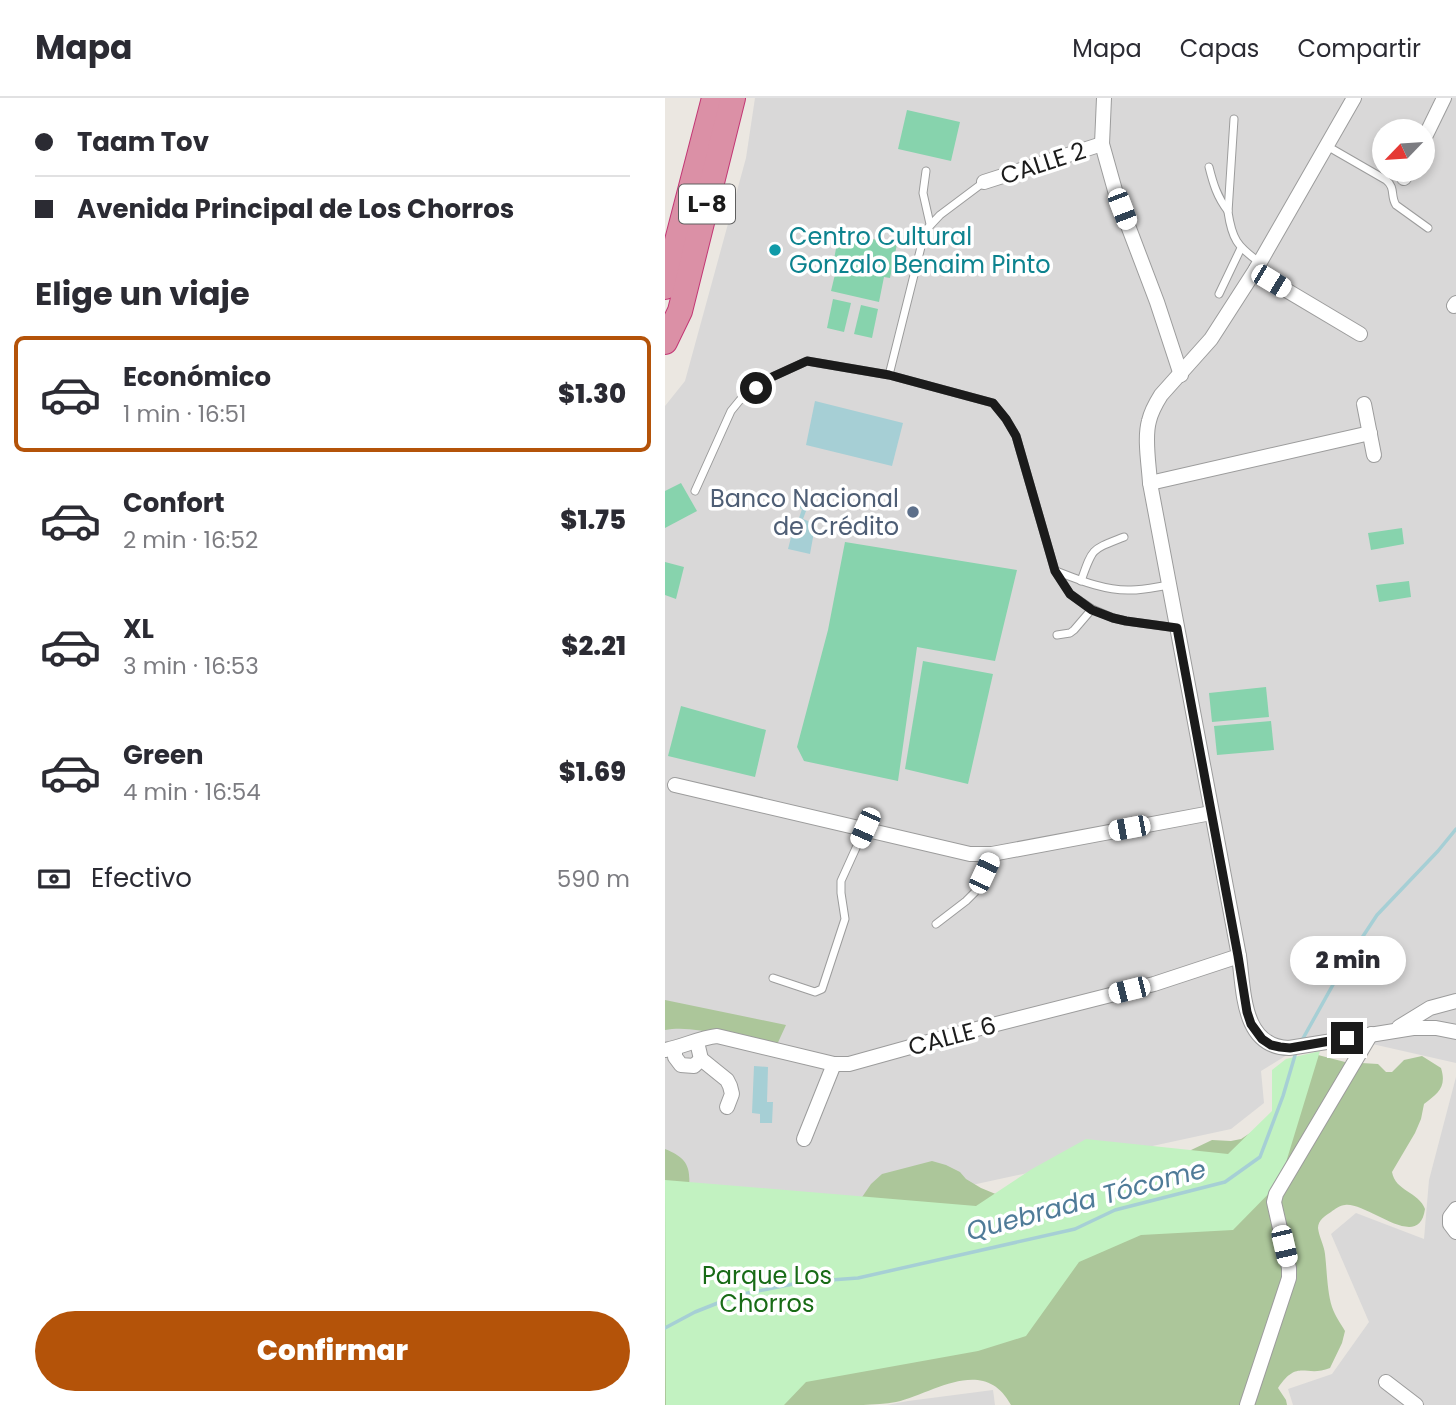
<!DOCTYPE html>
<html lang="es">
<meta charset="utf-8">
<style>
body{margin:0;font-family:Poppins,sans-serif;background:#f2f2f3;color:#2b2b33;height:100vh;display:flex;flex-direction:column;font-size:26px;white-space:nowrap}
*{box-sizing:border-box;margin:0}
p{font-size:23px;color:#7c7c81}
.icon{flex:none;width:38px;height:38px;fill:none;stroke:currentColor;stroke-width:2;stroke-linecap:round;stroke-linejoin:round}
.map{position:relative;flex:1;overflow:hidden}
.side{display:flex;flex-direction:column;background:#fff;width:665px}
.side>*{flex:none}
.banner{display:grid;align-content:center;height:154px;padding:0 35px;background:#fff}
.needle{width:46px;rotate:245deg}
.tools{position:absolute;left:707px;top:21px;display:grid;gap:14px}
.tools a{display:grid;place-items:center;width:63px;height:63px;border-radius:50%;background:#fff;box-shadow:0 4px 10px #0003;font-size:35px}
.end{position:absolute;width:32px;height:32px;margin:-16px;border:9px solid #1b1b1b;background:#fff;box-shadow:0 0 0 4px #fff}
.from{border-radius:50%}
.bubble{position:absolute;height:49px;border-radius:24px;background:#fff;box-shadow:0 4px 10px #0003;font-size:23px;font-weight:800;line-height:49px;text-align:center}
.car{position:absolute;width:21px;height:42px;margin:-21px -10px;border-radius:9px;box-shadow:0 0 5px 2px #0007;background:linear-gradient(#fff 24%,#345 0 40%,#fff 0 76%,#345 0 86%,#fff 0)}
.banner b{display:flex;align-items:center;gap:24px;height:66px;font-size:26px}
.banner b+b{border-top:2px solid #e1e1e2}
.banner i{width:18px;height:18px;background:#2b2b33}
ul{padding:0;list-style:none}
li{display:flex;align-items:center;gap:21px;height:116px;margin:0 14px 10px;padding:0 21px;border:4px solid transparent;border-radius:10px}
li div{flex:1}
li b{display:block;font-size:26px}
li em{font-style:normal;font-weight:800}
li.active{border-color:#b45309}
li>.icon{width:63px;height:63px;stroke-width:1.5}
h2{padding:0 35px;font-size:32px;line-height:84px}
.pay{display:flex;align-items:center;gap:18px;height:77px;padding:0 35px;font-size:26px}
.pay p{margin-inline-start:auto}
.cta{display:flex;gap:14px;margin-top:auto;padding:14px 35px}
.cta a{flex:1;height:80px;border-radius:42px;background:#b45309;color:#fff;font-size:28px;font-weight:800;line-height:80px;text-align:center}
header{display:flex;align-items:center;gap:42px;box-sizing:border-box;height:98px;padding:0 35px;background:#fff;border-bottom:2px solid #e1e1e2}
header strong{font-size:33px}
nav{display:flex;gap:38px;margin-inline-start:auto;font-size:24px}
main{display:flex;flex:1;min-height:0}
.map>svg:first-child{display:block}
.residential{fill:#d9d8d8;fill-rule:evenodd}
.forest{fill:#acc69a}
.park{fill:#c2f2c1}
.pitch{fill:#87d3ad}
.water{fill:#a6cfd5}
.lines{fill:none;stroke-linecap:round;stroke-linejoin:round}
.stream{stroke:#a6cfd5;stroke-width:3.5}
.lane-casing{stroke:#9c9c9c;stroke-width:9}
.street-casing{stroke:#9c9c9c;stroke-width:16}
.highway-casing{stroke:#c23674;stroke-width:26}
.lane{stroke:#fff;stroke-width:7}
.street{stroke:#fff;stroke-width:14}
.highway{stroke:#db90a6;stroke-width:24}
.route{stroke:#1b1b1b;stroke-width:9}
.culture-dot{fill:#0f9aa8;stroke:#fff;stroke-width:2.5}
.service-dot{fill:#5c6f8a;stroke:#fff;stroke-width:2.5}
.labels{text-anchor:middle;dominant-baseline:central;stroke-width:7;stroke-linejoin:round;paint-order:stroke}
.shield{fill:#fff;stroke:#5f5f5f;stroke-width:2}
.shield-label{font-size:23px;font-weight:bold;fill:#1b1b1b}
.street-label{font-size:24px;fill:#1b1b1b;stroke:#fff}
.culture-label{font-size:24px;fill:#0d838f;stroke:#fff;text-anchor:start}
.service-label{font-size:24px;fill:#4e5e75;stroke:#fff;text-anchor:end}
.park-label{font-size:24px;fill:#186b16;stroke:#fff}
.water-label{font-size:26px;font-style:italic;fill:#4f7b98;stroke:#fff}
</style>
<header>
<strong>Mapa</strong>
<nav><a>Mapa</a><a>Capas</a><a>Compartir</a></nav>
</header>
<main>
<section class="side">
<div class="banner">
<b><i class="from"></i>Taam Tov</b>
<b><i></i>Avenida Principal de Los Chorros</b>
</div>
<h2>Elige un viaje</h2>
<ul>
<li class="active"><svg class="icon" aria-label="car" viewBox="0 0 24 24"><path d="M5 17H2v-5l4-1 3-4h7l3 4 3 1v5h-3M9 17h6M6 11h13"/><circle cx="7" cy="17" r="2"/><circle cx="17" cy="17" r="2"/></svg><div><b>Económico</b><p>1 min · 16:51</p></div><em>$1.30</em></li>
<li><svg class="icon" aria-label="car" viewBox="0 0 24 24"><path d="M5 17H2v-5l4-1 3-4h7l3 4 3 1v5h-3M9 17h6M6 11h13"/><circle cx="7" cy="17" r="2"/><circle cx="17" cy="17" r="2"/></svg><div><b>Confort</b><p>2 min · 16:52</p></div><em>$1.75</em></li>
<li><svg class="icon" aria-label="car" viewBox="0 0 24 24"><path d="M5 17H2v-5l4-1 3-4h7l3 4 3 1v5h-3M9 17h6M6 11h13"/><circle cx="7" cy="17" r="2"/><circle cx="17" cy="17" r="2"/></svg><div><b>XL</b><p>3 min · 16:53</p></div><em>$2.21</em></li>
<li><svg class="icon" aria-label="car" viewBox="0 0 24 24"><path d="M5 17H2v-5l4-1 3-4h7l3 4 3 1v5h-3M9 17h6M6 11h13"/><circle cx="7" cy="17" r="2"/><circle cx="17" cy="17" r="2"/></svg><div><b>Green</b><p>4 min · 16:54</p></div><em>$1.69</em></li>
</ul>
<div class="pay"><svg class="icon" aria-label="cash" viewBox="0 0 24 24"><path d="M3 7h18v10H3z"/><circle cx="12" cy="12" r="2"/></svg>Efectivo<p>590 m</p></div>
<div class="cta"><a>Confirmar</a></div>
</section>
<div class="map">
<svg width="791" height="1307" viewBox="0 0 791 1307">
<rect width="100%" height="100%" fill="#ebe7e1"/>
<!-- residential -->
<g class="residential">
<path d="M90,0H791V965L694,943L622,957L596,973L599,1005L566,1031L270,1095L0,1114V308L20,283L81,60ZM719,33H758V72H719Z"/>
<polygon points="791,979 791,1307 628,1307 623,1291 667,1276 704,1224 666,1136 691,1115 759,1141 764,1082"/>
<polygon points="328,1292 330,1307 222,1307 243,1303"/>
</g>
<!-- forest -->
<g class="forest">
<path d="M0,902L121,927L110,951C79,943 31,926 0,932Z"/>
<path d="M653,957L680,964L713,966L721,974H727L739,962L757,958L776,970C782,989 773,995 759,1006L756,1021L750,1035L727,1074C730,1093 754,1094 760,1111C754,1155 703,1104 680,1107C675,1107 670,1111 666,1114C660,1118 653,1122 653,1130C654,1139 659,1147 660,1156C662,1173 662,1193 667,1209C670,1218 676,1226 680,1233L677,1245L665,1270C640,1280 633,1260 613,1290L621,1302L622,1307H346C319,1257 269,1295 231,1304C221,1306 209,1306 198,1307H0V1051C20,1059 26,1067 24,1089L193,1105L206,1086L217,1076L267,1063L281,1067L295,1074L301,1081L316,1090L333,1097L524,1053L547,1042L566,1043L576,1041L602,1024Z"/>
</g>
<!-- park -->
<polygon class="park" points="655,953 615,1084 568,1132 476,1137 414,1164 361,1238 313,1253 141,1284 119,1307 1,1307 0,1082 311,1108 367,1071 421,1041 563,1056 607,1013 607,972 621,961"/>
<!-- pitch -->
<g class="pitch">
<polygon points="242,12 295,24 286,63 233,51"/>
<polygon points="174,134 232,146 225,180 219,179 214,204 166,193 172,168 168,167"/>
<polygon points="168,201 186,205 179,234 162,230"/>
<polygon points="196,207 213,211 207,240 189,236"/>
<polygon points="16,385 32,413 0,430 0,393"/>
<polygon points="737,430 739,446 706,452 703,435"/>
<polygon points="180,444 352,472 330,563 252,549 233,683 139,663 132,649 163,532"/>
<polygon points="0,464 19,469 11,501 0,497"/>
<polygon points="744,483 746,499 714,504 711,487"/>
<polygon points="258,563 328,576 303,686 240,671"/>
<polygon points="601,589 604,619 547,624 544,595"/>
<polygon points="16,608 101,632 90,679 3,658"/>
<polygon points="606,623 609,652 552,657 549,628"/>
</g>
<!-- water -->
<g class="water">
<polygon points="150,303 238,325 227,368 141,347"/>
<polygon points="135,394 147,397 138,421 143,423 149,434 145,456 123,451 131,420 134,420 137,411 131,409"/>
<polygon points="89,968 103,969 102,1004 108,1004 107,1025 95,1025 95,1016 87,1015"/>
</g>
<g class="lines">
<!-- stream -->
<g class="stream">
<polyline points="636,944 679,867 712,817 773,753 791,731"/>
<polyline points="0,1230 30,1214 73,1197 138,1184 193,1180 410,1131 450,1112 560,1084 595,1059 618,998 631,954"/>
</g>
<!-- lane casing -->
<g class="lane-casing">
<g id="lane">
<path d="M569,21L563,114C567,141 572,148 594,164"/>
<path d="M662,48L721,82C731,90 725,98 731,107L763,130"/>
<path d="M544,69C548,85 552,99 563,113"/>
<polyline points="261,73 258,95 265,126"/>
<polyline points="554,196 576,150"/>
<polyline points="224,277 260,133 275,117 319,84"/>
<polyline points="30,393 66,313 75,302 107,279 142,263 224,277 328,305 341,321 351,338 390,473 405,496 427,511 448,520 461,523 512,530"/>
<path d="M391,473C414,482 440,493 466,492C478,492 491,489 504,487"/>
<path d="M416,483C428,449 426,452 459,439"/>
<polyline points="392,537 405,535 409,532 427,511"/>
<polyline points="271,826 301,803 310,794 327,756"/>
<polyline points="108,880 150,894 157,891 180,821 176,795 176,783 200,730"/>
</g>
</g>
<!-- street casing -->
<g class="street-casing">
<g id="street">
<polyline points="439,0 437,46 451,96 492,204 516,277"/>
<path d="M689,0L591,171L546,241L496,297C491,305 486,314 484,323C479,340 484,367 485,385L574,858C579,893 577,949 624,950L748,930H771L791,934"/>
<polyline points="758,43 779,0"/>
<polyline points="739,80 743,72"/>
<polyline points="319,84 437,46"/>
<polyline points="591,171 606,183 695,236"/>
<polyline points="789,208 791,205"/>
<polyline points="699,306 709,357"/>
<polyline points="485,385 705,335"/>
<polyline points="10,687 305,756 327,756 546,715"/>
<polyline points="734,929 765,910 791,903"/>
<polyline points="32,944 36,961 62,982 65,988 67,996 62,1009"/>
<polyline points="10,951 10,959 16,967 29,968 36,961"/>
<path d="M0,952C17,949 34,940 52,938L169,966H184L292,936L489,886L574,858"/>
<polyline points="139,1041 169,966"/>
<polyline points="791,1111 785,1119 785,1126 791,1134"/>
<polyline points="721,1284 751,1307"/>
<polyline points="582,1307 624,1180 624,1170 609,1104 611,1096 706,936"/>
</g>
</g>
<!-- highway casing -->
<g class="highway-casing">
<g id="highway">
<polyline points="0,189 49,0"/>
<polyline points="0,244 15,213 68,0"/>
</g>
</g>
<!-- lane -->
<use href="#lane" class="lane"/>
<!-- street -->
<use href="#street" class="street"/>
<!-- highway -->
<use href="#highway" class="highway"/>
</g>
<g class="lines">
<!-- route -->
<polyline class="route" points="91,290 107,279 142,263 224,277 328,305 341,321 351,338 390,473 405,496 427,512 448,520 461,523 512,530 573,858 582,914 586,926 597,941 606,947 615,949 625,950 682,940"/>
</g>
<!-- markers -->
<circle class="culture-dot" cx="110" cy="152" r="7"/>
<circle class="service-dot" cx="248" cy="414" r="7"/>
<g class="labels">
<!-- shield labels -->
<rect class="shield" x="14" y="86.5" width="56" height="39" rx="5"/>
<g class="shield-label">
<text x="42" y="106">L-8</text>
</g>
<!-- street labels -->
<g class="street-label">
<text transform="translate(378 65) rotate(-18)">CALLE 2</text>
<text transform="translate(287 938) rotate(-15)">CALLE 6</text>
</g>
<!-- culture labels -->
<g class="culture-label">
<text x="124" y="138">Centro Cultural<tspan x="124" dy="28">Gonzalo Benaim Pinto</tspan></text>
</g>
<!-- service labels -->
<g class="service-label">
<text x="234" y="400">Banco Nacional<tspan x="234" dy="28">de Crédito</tspan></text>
</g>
<!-- park labels -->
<g class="park-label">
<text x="102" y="1177">Parque Los<tspan x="102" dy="28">Chorros</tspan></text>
</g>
<!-- water labels -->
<g class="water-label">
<text transform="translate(421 1102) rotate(-15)">Quebrada Tócome</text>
</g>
</g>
</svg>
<div class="tools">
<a><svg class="needle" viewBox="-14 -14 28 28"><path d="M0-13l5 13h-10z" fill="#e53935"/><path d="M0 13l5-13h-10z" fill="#7c7c81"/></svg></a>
</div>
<i class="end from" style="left:91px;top:290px"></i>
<i class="end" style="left:682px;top:940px"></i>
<div class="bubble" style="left:625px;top:838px;width:116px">2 min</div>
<i class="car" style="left:457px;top:111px;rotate:159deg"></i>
<i class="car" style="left:606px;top:183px;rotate:121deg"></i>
<i class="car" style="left:200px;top:730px;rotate:204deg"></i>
<i class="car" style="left:464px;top:730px;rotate:259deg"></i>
<i class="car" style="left:319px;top:775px;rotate:25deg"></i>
<i class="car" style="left:464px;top:892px;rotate:256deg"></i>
<i class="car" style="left:619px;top:1148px;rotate:167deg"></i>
</div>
</main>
